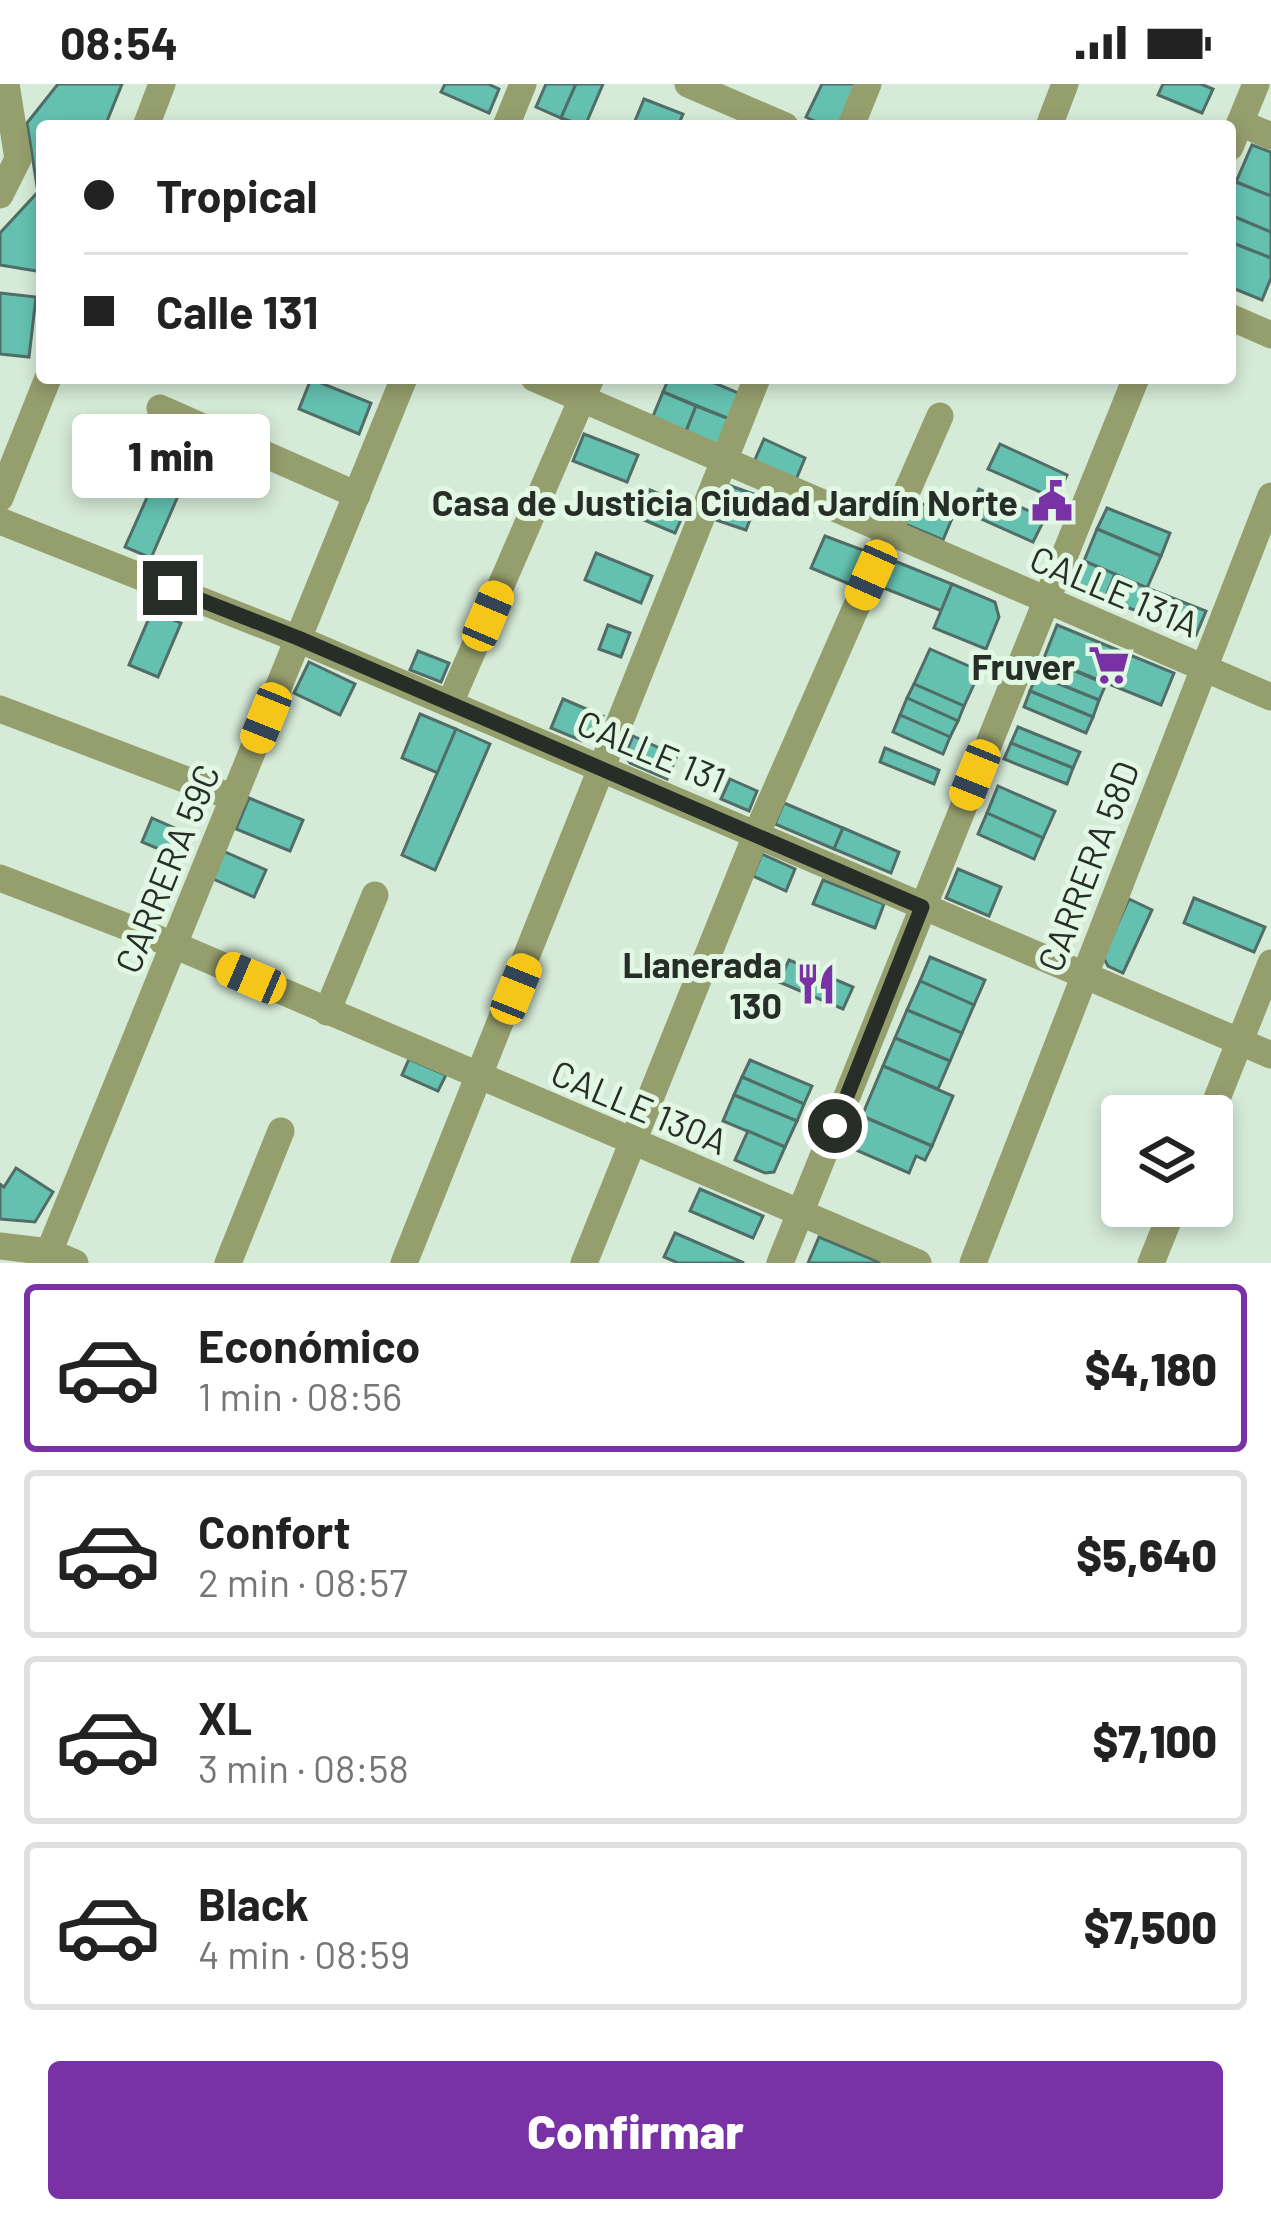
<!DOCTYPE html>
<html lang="es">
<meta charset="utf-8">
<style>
body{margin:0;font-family:Barlow,sans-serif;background:#f6f6f6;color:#222;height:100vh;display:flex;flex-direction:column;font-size:45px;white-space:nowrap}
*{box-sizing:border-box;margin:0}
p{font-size:39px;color:#767676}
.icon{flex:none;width:66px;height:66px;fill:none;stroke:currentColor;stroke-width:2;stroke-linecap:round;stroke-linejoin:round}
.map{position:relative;height:1179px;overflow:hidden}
.details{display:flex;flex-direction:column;background:#fff;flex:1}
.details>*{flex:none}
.hud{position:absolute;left:36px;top:36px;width:1200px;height:264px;border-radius:12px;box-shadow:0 6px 18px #0003;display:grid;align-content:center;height:264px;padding:0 48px;background:#fff}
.buttons{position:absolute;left:1101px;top:1011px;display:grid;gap:24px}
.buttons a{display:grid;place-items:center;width:132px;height:132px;border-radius:12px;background:#fff;box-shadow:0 6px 18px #0003;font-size:60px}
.end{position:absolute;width:54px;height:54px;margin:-27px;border:15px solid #262e27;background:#fff;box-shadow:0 0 0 6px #fff}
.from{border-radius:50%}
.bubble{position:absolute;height:84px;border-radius:12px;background:#fff;box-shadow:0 6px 18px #0003;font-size:39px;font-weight:800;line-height:84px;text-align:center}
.car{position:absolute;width:36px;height:72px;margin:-36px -18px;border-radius:15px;box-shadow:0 0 9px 3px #0007;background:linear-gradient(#f5c518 24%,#345 0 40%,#f5c518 0 76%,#345 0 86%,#f5c518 0)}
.hud b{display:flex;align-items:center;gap:42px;height:114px;font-size:45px}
.hud b+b{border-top:3px solid #e0e0e0}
.hud i{width:30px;height:30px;background:#222}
ul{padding:21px 0 0;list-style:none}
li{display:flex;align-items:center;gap:36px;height:168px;margin:0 24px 18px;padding:0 24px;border:6px solid #e0e0e0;border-radius:12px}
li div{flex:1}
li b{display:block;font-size:45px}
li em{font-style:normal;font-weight:800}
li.active{border-color:#7832a5}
li>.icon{width:108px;height:108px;stroke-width:1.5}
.primary-button{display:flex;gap:24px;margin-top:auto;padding:24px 48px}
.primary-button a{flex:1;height:138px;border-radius:12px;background:#7832a5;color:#fff;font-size:48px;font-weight:800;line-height:138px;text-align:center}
.status{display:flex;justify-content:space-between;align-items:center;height:84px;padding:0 60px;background:#fff;direction:ltr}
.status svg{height:33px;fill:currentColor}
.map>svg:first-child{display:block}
.building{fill:#64c1b0;stroke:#516d67;stroke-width:3}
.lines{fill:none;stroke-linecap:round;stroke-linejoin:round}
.minor{stroke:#959e6d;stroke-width:27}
.route{stroke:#262e27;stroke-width:15}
.labels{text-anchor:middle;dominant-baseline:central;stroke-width:10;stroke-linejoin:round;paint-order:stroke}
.poi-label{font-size:36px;font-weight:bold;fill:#262e27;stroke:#e2f7e4;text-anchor:end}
.street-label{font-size:36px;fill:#262e27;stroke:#e2f7e4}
</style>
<div class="status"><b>08:54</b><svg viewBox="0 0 49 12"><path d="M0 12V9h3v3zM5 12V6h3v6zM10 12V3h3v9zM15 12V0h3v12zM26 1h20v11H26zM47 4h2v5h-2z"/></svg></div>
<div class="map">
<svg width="1271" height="1179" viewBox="0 0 1271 1179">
<rect width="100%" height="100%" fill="#d5ead7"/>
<!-- building -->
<g class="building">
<polygon points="58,0 122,0 105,42 42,42 42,134 27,39"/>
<polygon points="445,0 488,0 499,5 489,29 441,8"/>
<polygon points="546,0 576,0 561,34 536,23"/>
<polygon points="576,0 603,0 585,42 561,34"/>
<polygon points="822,0 858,0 838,42 825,42 806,33"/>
<polygon points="1163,0 1201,0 1213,5 1202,29 1158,11"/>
<polygon points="644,15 683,30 678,42 633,42"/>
<polygon points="1252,61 1271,68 1271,112 1236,98"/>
<polygon points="1236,98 1271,112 1271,148 1230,131 1230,113"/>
<polygon points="38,108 42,188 0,181 0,149"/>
<polygon points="1230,131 1271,148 1271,174 1230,158"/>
<polygon points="1230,158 1271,174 1271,194 1262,216 1230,203"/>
<polygon points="0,209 36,213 29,273 0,270"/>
<polygon points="669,294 703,294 743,311 732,336 663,308"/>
<polygon points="311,295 371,319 359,350 299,325"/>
<polygon points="663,308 696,322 683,355 649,342"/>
<polygon points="696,322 732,336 719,369 683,355"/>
<polygon points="584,350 638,371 627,398 573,377"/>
<polygon points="764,355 805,374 795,398 753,380"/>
<polygon points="1000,360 1067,391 1056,415 988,385"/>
<polygon points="153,400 178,412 151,474 125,463"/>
<polygon points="728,401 759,412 746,446 716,436"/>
<polygon points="979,405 1045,434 1033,458 968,429"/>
<polygon points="650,406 687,422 675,449 639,434"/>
<polygon points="915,417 953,432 943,456 905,440"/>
<polygon points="1107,424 1170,449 1161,472 1097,445"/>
<polygon points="1097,445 1161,472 1147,504 1084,477"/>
<polygon points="825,452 868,468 854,502 811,484"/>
<polygon points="596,469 652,492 641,519 585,496"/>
<polygon points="887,474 952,500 942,527 876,501"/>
<polygon points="1084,477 1115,490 1105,515 1081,504 1076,496"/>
<polygon points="1115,490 1147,504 1137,527 1105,515"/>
<polygon points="952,500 995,518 999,533 986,565 934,544"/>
<polygon points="1147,504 1206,527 1196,551 1137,527"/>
<polygon points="152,527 181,539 158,593 129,581"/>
<polygon points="608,541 630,549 621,573 599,565"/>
<polygon points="1057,541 1174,589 1161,621 1044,574"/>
<polygon points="930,565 980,587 964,622 914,600"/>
<polygon points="418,567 449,579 441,598 410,586"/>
<polygon points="1044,574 1106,600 1099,616 1037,591"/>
<polygon points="309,578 355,600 340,631 294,609"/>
<polygon points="1037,591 1099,616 1093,633 1030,607"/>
<polygon points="914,600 964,622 958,637 907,614"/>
<polygon points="1030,607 1093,633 1086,649 1024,623"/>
<polygon points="907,614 958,637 950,653 900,631"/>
<polygon points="563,615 603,632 593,653 582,657 551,644"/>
<polygon points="420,630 456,645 438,689 402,674"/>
<polygon points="900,631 950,653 943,670 893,648"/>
<polygon points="1018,643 1080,668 1073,684 1011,659"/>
<polygon points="456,645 490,660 435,786 402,771"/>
<polygon points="633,652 677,672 667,695 630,679 625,671"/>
<polygon points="1011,659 1073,684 1067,700 1004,675"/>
<polygon points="885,664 939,686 934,700 880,678"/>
<polygon points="730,695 757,707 749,727 721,715"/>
<polygon points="998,702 1055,727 1043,754 987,729"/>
<polygon points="249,714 303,736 290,767 236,745"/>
<polygon points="784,719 843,744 834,765 775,740"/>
<polygon points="987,729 1043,754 1034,775 978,750"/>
<polygon points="152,734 188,750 178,773 142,758"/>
<polygon points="843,744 899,768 891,789 834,765"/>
<polygon points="223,767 266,786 254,813 211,794"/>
<polygon points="762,770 795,785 786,807 753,792"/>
<polygon points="958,785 1001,803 989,832 946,814"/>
<polygon points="823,796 884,820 875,844 813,820"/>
<polygon points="1194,814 1265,843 1254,868 1184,839"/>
<polygon points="1129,815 1152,826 1123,889 1108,882 1103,873"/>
<polygon points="930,873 985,896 974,921 920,897"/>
<polygon points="789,876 853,903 843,925 779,898"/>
<polygon points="920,897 974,921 962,949 907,926"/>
<polygon points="907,926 962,949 950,977 895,954"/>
<polygon points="895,954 950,977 938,1005 883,982"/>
<polygon points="409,975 446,991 438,1007 402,991"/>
<polygon points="750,976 812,1002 804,1020 742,993"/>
<polygon points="883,982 953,1012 932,1062 862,1032"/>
<polygon points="742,993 804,1020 797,1037 734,1011"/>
<polygon points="734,1011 797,1037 785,1063 723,1037"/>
<polygon points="862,1032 932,1062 925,1076 916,1072 909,1089 849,1063"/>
<polygon points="748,1047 785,1063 774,1088 765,1089 735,1076"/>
<polygon points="16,1084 53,1108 35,1138 0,1135 0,1100 4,1103"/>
<polygon points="700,1105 763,1132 753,1154 690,1127"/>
<polygon points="675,1149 744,1179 678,1179 664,1173"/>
<polygon points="819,1153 881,1179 808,1179"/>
</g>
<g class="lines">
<!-- minor -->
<g class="minor">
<polyline points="688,0 785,42"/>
<polyline points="1240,39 1271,52"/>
<polyline points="146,42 162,0"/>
<polyline points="506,42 523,0"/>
<polyline points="851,42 868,0"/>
<polyline points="1049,42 1065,0"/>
<polyline points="1230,63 1256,0"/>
<polyline points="0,111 18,75 6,0"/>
<polyline points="1230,233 1271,251"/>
<polyline points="534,294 1271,613"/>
<polyline points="160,324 357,411"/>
<polyline points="0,414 48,294"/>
<polyline points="0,437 298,555 1271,971"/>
<polyline points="450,619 591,294"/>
<polyline points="0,625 234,714"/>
<polyline points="0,794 174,861 918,1179"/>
<polyline points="327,928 375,811"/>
<polyline points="1210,1032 1271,879"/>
<polyline points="0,1162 49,1168 75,1179"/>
<polyline points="49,1168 404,294"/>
<polyline points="228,1179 281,1047"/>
<polyline points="404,1179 757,294"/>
<polyline points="584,1179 757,749 940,332"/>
<polyline points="780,1179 1136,294"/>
<polyline points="973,1179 1271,412"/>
<polyline points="1151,1179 1174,1122"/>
</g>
</g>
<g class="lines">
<!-- route -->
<polyline class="route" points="170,504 298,554 922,823 835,1042"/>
</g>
<!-- icons -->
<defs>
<g id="civic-bare" transform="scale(3.24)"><path d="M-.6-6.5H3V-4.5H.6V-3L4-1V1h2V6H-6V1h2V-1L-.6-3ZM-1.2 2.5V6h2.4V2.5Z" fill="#7832a5" stroke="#e2f7e4" stroke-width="2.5" paint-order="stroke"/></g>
<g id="supermarket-bare" transform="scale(3.24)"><path d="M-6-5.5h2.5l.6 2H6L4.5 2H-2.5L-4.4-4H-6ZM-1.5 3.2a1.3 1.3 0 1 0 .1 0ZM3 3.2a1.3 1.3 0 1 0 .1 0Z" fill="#7832a5" stroke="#e2f7e4" stroke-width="2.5" paint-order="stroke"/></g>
<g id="restaurant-bare" transform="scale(3.24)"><path d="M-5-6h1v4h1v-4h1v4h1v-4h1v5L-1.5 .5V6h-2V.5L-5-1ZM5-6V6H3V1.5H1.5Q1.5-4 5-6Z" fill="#7832a5" stroke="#e2f7e4" stroke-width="2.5" paint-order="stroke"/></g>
</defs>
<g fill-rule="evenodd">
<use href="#civic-bare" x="1052" y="417"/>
<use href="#supermarket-bare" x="1109" y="581"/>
<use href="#restaurant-bare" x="816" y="900"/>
</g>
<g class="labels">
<!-- poi labels -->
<g class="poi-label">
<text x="1018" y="417">Casa de Justicia Ciudad Jardín Norte</text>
<text x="1075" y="581">Fruver</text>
<text x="782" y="879">Llanerada<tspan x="782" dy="41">130</tspan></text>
</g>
<!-- street labels -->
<g class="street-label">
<text transform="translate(1115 506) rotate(23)">CALLE 131A</text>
<text transform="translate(652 666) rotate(23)">CALLE 131</text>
<text transform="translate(1087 782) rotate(-69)">CARRERA 58D</text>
<text transform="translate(166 784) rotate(-68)">CARRERA 59C</text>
<text transform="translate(640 1022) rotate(23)">CALLE 130A</text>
</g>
</g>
</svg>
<div class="buttons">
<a><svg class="icon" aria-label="layers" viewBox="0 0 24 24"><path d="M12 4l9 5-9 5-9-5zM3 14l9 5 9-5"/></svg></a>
</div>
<i class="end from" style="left:835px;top:1042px"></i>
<i class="end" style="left:170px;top:504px"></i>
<div class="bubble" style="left:72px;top:330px;width:198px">1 min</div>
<i class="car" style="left:871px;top:491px;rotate:204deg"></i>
<i class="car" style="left:488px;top:532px;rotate:23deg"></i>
<i class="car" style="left:266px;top:634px;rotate:202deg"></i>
<i class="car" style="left:975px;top:691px;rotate:202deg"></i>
<i class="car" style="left:251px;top:894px;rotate:293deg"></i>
<i class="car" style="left:516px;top:905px;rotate:22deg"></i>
<div class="hud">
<b><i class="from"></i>Tropical</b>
<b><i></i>Calle 131</b>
</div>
</div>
<section class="details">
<ul>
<li class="active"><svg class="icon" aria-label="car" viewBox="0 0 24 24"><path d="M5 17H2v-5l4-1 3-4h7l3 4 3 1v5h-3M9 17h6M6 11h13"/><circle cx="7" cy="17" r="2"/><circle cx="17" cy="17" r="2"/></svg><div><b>Económico</b><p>1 min · 08:56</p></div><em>$4,180</em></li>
<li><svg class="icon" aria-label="car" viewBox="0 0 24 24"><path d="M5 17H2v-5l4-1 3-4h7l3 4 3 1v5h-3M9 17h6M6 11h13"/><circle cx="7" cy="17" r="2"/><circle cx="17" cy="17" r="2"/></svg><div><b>Confort</b><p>2 min · 08:57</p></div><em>$5,640</em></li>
<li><svg class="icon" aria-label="car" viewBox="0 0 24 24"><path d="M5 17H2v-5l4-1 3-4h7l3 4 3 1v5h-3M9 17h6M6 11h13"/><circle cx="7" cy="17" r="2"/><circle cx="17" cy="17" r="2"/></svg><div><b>XL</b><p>3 min · 08:58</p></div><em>$7,100</em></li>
<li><svg class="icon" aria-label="car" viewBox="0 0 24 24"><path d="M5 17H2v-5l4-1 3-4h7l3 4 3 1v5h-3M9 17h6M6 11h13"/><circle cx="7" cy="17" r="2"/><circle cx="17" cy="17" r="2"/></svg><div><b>Black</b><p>4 min · 08:59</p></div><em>$7,500</em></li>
</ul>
<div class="primary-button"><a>Confirmar</a></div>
</section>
